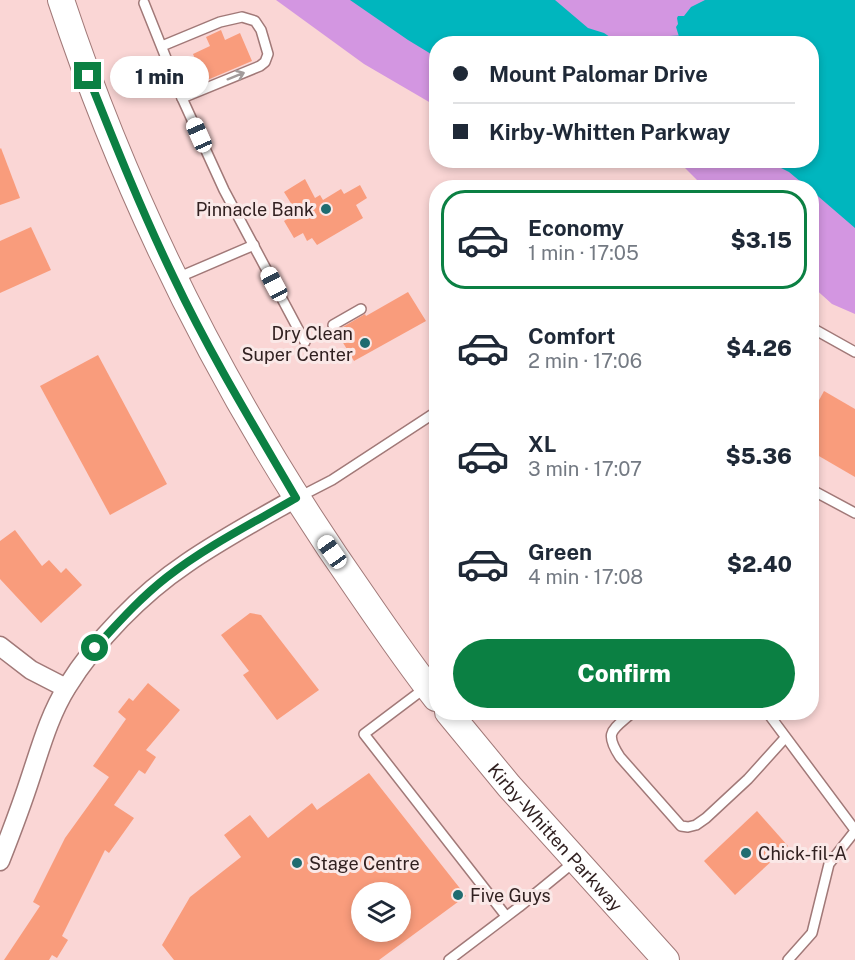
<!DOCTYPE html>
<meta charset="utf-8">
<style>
body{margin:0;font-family:"Public Sans",sans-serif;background:#f6f6f7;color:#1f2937;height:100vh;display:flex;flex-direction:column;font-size:22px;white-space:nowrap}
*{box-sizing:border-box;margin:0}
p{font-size:20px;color:#747a83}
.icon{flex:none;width:33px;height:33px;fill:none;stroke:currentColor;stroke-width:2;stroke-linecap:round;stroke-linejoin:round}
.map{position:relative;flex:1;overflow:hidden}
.panel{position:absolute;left:429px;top:180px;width:390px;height:540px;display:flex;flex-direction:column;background:#fff;border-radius:24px;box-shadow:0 3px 9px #0003}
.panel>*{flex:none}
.top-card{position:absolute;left:429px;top:36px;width:390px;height:132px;border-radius:24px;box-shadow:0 3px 9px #0003;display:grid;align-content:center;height:132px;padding:0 24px;background:#fff}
.fabs{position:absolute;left:351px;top:882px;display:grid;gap:12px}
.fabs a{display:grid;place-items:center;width:60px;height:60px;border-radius:50%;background:#fff;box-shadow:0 3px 9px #0003;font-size:30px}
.end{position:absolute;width:27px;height:27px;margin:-14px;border:8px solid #0b8043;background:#fff;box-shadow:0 0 0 3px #fff}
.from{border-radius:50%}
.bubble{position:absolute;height:42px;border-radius:21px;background:#fff;box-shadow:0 3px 9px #0003;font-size:20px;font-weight:800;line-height:42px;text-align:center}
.car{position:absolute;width:18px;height:36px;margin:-18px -9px;border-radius:8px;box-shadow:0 0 4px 2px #0007;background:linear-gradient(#fff 24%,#345 0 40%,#fff 0 76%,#345 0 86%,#fff 0)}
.top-card b{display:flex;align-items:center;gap:21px;height:57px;font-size:22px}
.top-card b+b{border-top:2px solid #e0e1e3}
.top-card i{width:15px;height:15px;background:#1f2937}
ul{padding:10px 0 0;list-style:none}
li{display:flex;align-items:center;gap:18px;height:99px;margin:0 12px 9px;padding:0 12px;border:3px solid transparent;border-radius:24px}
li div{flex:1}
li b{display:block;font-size:22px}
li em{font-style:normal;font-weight:800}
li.current{border-color:#0b8043}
li>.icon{width:54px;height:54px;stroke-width:1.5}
.action{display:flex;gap:12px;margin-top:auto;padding:12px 24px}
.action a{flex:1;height:69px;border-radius:36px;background:#0b8043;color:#fff;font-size:24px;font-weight:800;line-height:69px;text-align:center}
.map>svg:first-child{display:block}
.green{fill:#d396e1}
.water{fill:#00b6be}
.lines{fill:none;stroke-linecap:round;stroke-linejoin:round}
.stream{stroke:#00b6be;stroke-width:5}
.building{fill:#f99c7c;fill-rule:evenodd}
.lane-casing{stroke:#a17978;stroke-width:12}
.street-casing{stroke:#a17978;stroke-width:21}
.secondary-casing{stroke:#a17978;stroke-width:28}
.lane{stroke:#fff;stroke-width:9}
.street{stroke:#fff;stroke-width:18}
.secondary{stroke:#fff;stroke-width:26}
.oneway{stroke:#a29b9b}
.route{stroke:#0b8043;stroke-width:8}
.poi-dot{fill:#206c70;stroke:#fae8e7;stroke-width:2}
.labels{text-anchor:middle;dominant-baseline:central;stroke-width:6;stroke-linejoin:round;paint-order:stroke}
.poi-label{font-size:18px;fill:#312121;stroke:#fae8e7;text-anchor:start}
.street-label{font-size:18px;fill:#312121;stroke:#fae8e7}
</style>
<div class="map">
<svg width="855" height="960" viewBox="0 0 855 960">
<rect width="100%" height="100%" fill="#fad6d5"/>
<!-- green -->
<polygon class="green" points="276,0 855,0 855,314 832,304 812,286 812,188 704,187 678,161 812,160 812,44 436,44 436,106 364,64"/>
<!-- water -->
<g class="water">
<polygon points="350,0 555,0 588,28 604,33 610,37 609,43 436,44 436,57 408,40"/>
<polygon points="705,0 855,0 855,228 812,191 812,188 807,187 789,172 767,161 812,160 812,44 681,43 676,27 678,24 677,18 678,16 684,16 691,7"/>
</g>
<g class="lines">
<!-- stream -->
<polyline class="stream" points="638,40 680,38"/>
</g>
<!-- building -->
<g class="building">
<polygon points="221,30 225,40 240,33 252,61 205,81 193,54 210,46 206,37"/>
<polygon points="1,148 20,198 0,205 0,149"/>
<polygon points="305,179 315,198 320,195 323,200 341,189 344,194 360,185 367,198 356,205 363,218 317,245 312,238 307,241 303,233 294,238 284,221 297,213 284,192"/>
<polygon points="31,227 51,270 0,293 0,241"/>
<polygon points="408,292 426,321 354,361 336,331 365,314 366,316"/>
<polygon points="98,355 167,484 110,515 40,386"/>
<polygon points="824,391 855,409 855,477 812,452 812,413"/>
<polygon points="15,530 42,566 49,560 61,573 66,568 82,585 41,623 0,579 0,541"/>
<polygon points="250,613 261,615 319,690 277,720 243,675 249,671 221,635"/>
<polygon points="148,683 180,710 146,750 156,757 145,774 139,770 114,805 134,818 109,853 105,850 62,936 68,940 57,958 52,955 49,960 4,960 40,906 33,902 65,838 109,777 93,766 126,719 118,712 129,698 133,701"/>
<path d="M369,773L466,896L379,960H174L162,945L190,897L241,857L224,835L250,815L268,838L312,803L317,810ZM362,892H400V932H362Z"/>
<polygon points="757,811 788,846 735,895 704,861"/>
</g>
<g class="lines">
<!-- lane casing -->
<g class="lane-casing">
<g id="lane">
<polyline points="144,3 182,98 224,190 305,342"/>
<polyline points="162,46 220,22 242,17 255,21 261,30 268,54 265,62 260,66 182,98"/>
<polyline points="177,278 254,245"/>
<polyline points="333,325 361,309"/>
<polyline points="812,328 855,352"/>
<polyline points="812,490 855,513"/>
<polyline points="299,497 332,480 436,412"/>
<polyline points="425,688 364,734 506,916"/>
<path d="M633,712C613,730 603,731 620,757L681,826L688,827L696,825L706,818L748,779L785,738"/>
<polyline points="767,712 855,830"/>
<polyline points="449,960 519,907 574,862"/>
<polyline points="788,960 812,933 829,864 855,831"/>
</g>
</g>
<!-- street casing -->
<g class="street-casing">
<g id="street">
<polyline points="0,646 31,670 66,688"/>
<path d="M0,861C11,833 22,804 31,776C41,746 50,714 67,687C96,640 141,594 187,563C222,539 259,519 296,498"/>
</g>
</g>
<!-- secondary casing -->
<g class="secondary-casing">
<g id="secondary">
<path d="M61,0C131,211 234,413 362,595C386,630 410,665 436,698"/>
<path id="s1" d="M448,712L509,786L666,960"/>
</g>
</g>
<!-- lane -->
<use href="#lane" class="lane"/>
<!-- street -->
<use href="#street" class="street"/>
<!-- secondary -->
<use href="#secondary" class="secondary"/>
</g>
<!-- one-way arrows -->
<defs><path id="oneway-shaft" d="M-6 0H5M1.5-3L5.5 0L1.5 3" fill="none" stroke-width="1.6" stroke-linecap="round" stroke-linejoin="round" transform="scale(1.5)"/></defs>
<use class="oneway" href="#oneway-shaft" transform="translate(236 76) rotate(-22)"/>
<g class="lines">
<!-- route -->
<path class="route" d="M88,76C115,144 142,212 174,278C210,354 254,426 296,498C253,523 207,546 167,577C140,598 118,623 95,648"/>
</g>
<!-- markers -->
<g class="poi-dot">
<circle cx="326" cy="209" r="6"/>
<circle cx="365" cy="343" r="6"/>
<circle cx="746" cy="853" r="6"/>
<circle cx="297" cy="863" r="6"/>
<circle cx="458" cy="895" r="6"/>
</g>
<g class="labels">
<!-- poi labels -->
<g class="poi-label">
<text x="314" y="209" text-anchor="end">Pinnacle Bank</text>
<text x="353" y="333" text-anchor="end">Dry Clean<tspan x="353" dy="21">Super Center</tspan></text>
<text x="758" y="853">Chick-fil-A</text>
<text x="309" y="863">Stage Centre</text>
<text x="470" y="895">Five Guys</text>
</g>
<!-- street labels -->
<g class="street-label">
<text stroke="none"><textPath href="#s1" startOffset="165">Kirby-Whitten Parkway</textPath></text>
</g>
</g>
</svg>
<div class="fabs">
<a><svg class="icon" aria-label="layers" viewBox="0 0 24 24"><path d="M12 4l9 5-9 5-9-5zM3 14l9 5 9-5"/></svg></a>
</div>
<i class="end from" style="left:95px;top:648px"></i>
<i class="end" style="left:88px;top:76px"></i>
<div class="bubble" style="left:110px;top:56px;width:99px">1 min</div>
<i class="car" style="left:199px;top:135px;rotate:336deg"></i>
<i class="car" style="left:274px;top:284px;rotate:332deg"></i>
<i class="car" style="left:332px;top:552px;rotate:325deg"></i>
<div class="top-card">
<b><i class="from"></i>Mount Palomar Drive</b>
<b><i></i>Kirby-Whitten Parkway</b>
</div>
<section class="panel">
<ul>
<li class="current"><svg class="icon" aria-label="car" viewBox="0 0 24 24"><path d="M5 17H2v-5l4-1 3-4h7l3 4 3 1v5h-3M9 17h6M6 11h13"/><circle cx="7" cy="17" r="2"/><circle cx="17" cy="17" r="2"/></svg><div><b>Economy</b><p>1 min · 17:05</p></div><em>$3.15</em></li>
<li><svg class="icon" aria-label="car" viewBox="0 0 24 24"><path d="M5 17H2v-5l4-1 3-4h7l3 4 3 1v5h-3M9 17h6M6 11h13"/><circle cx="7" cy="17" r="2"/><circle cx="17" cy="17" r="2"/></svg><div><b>Comfort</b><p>2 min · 17:06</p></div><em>$4.26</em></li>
<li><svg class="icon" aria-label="car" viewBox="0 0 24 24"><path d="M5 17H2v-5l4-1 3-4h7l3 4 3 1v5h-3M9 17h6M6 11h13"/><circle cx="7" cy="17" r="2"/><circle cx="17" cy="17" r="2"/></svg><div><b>XL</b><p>3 min · 17:07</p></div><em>$5.36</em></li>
<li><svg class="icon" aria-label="car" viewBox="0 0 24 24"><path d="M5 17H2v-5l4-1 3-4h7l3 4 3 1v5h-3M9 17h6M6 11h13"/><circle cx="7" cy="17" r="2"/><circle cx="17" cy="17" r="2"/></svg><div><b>Green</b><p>4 min · 17:08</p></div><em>$2.40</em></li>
</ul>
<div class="action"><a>Confirm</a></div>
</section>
</div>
